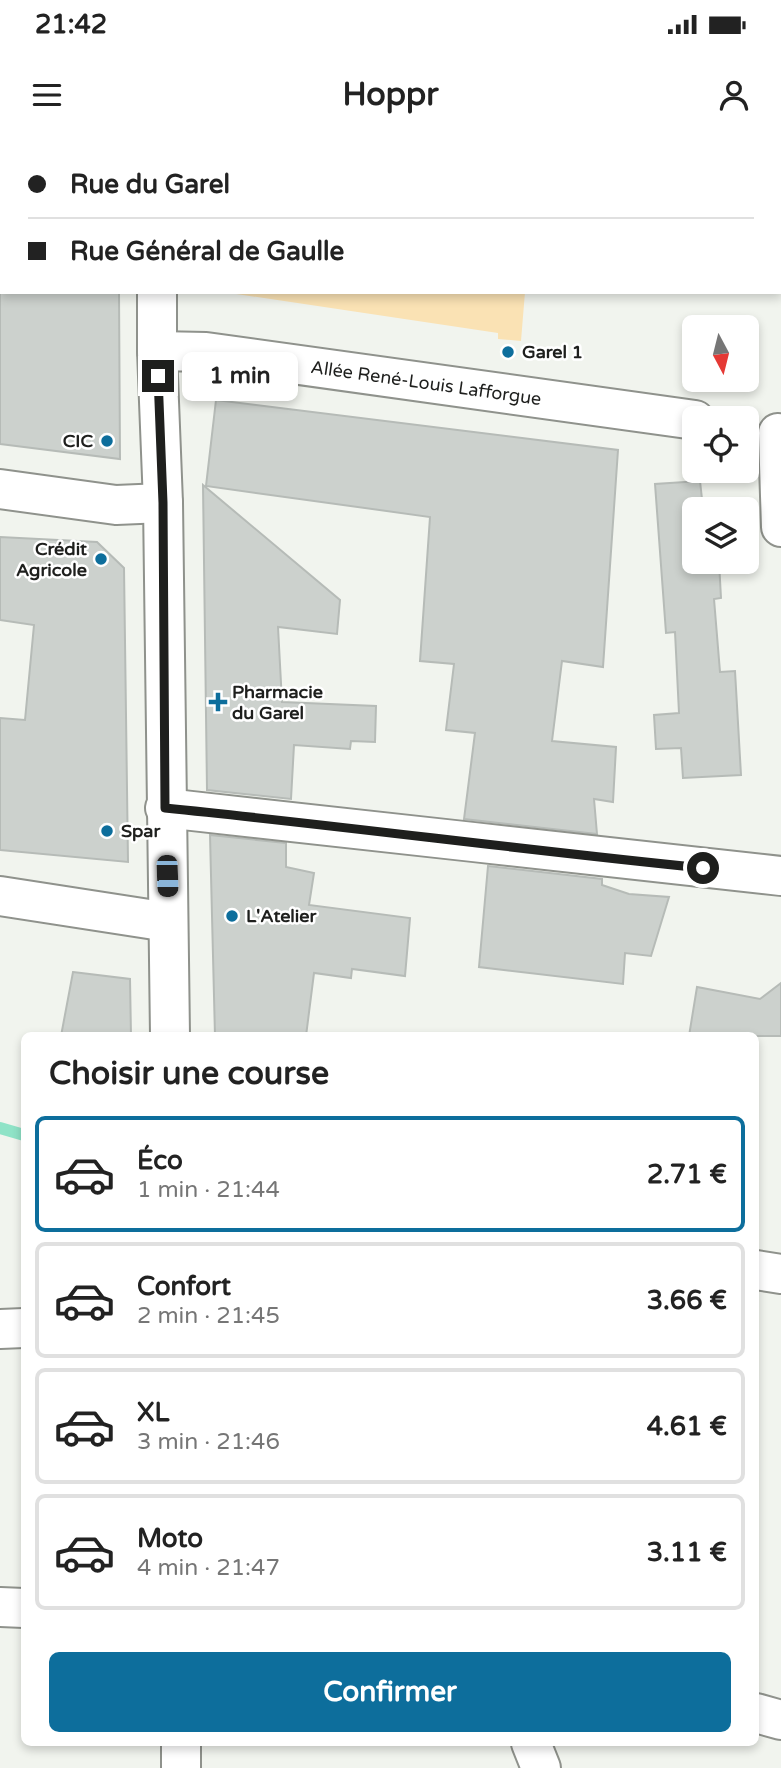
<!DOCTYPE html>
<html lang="fr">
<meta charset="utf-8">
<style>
body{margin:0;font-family:"Varela Round",sans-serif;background:#f2f2f2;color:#222;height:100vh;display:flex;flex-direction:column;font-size:26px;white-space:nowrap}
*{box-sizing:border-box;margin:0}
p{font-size:23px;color:#767676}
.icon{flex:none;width:38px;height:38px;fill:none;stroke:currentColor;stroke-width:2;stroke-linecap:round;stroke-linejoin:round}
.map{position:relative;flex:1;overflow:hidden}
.drawer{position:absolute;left:21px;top:892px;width:738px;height:714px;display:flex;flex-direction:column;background:#fff;border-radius:10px;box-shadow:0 4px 10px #0003}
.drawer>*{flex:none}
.hud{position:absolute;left:0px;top:0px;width:782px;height:154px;box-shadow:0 4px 10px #0003;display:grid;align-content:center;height:154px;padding:0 28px;background:#fff}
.needle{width:46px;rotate:173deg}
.tools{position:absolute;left:682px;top:175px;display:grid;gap:14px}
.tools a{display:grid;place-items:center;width:77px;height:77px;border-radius:10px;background:#fff;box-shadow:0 4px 10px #0003;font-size:35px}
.end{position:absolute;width:32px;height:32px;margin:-16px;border:9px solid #1e1f1d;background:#fff;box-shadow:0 0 0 4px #fff}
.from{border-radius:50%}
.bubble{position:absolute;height:49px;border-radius:10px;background:#fff;box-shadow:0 4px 10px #0003;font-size:23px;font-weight:800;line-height:49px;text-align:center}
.car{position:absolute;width:21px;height:42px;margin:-21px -10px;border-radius:9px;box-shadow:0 0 5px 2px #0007;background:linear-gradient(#222 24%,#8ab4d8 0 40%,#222 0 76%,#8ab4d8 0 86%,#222 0)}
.hud b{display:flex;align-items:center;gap:24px;height:66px;font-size:26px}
.hud b+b{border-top:2px solid #e0e0e0}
.hud i{width:18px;height:18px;background:#222}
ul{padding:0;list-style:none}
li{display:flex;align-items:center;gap:21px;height:116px;margin:0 14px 10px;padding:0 14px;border:4px solid #e0e0e0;border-radius:10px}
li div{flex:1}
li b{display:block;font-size:26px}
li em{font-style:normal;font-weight:800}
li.selected{border-color:#0d6e9c}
li>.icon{width:63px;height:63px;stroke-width:1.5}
h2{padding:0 28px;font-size:32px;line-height:84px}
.cta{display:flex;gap:14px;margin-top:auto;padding:14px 28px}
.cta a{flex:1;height:80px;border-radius:10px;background:#0d6e9c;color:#fff;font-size:28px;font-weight:800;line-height:80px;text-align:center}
.status{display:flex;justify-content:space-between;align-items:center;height:49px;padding:0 35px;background:#fff;direction:ltr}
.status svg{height:19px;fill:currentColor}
header{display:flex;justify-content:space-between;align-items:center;height:91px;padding:0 28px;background:#fff;font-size:32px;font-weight:800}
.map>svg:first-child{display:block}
.green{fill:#fae2b4}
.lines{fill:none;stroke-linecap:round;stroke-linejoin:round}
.stream{stroke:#8fe3c7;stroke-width:12}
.building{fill:#ccd1cd;stroke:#b6bbb7;stroke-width:2}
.minor-casing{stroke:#8f928c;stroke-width:42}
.minor{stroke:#fff;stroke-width:38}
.route{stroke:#1e1f1d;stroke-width:9}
.poi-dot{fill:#0d6e9c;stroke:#fff;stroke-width:2.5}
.labels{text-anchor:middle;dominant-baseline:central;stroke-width:5;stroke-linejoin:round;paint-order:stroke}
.poi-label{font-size:18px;font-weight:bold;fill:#1e1f1d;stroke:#fff;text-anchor:start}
.street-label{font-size:18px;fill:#1e1f1d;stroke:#fff}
</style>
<div class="status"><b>21:42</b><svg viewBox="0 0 49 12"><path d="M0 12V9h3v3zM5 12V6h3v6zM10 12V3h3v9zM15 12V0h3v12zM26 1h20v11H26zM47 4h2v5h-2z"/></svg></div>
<header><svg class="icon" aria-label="menu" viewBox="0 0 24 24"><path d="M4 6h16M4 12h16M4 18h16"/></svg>Hoppr<svg class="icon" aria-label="person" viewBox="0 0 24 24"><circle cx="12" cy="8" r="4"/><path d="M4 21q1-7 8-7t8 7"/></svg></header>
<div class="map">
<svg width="781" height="1628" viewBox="0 0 781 1628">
<rect width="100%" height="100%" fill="#f1f4ee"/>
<!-- green -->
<g class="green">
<polygon points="221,0 537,0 221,2"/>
<polygon points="223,152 525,152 521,201 498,199 498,193"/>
</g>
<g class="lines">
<!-- stream -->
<polyline class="stream" points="0,988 24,995"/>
</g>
<!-- building -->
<g class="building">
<polygon points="0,152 119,152 120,319 0,304"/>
<polygon points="216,260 618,310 603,527 562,521 552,601 616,607 613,662 594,659 597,694 464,679 475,593 446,590 454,524 420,521 430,377 206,346"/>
<polygon points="700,341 702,359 714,358 715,369 695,369 695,422 719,422 721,458 714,459 720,532 735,531 741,635 683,638 681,608 656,609 654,575 679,573 675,492 666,493 655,344"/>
<polygon points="203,345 340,460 337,494 278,487 282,562 376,566 375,602 351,601 350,609 294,605 291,659 207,650"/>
<polygon points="0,397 97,402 124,428 128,722 0,710 0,578 25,580 34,485 0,480"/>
<polygon points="210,695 286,703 286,727 314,733 309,765 410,778 405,836 352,829 351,838 314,833 306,896 215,896"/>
<polygon points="488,726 602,739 602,745 629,754 669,757 651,816 625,813 623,844 479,827"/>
<polygon points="73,832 130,839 131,896 61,896"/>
<polygon points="781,843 781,896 689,896 697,847 760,859"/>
</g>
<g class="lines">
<!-- minor casing -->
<g class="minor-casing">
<g id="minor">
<polyline points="157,2 157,0"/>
<polyline points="157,152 157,211 163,363 170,896"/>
<polyline points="157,211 206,212 695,280"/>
<polyline points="778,293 781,387"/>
<polyline points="0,349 116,365 163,363"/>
<path d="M165,668C371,689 575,715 781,736"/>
<polyline points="0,756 168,782"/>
<polyline points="756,1130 781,1134"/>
<polyline points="0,1189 24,1188"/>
<polyline points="0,1467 24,1468"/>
<polyline points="756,1573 781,1580"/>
<polyline points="181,1603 181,1628"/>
<polyline points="531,1603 541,1628"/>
</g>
</g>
<!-- minor -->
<use href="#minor" class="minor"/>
</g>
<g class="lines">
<!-- route -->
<path class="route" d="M158,236L163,363L165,668C345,686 523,710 703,728"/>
</g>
<!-- markers -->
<g class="poi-dot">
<circle cx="508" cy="212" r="7"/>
<circle cx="107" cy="301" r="7"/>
<circle cx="101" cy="419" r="7"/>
<path d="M214.5 551.5h7v7h7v7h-7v7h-7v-7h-7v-7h7z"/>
<circle cx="107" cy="691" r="7"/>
<circle cx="232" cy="776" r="7"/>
</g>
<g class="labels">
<!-- poi labels -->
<g class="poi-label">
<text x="522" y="212">Garel 1</text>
<text x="93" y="301" text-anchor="end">CIC</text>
<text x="87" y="409" text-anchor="end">Crédit<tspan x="87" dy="21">Agricole</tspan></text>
<text x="232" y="552">Pharmacie<tspan x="232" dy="21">du Garel</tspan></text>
<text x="121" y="691">Spar</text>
<text x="246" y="776">L'Atelier</text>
</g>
<!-- street labels -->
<g class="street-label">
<text transform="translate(426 243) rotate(8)">Allée René-Louis Lafforgue</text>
</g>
</g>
</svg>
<div class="tools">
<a><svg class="needle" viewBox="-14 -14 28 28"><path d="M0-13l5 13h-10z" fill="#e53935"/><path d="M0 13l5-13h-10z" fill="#767676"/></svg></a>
<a><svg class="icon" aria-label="locate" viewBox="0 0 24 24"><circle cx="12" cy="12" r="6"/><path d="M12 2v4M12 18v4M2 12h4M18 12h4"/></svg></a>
<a><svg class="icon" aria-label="layers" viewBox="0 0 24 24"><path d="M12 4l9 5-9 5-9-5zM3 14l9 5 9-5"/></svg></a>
</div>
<i class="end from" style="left:703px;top:728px"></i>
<i class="end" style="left:158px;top:236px"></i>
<div class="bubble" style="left:182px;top:212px;width:116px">1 min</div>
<i class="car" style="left:167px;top:736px;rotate:178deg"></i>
<div class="hud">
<b><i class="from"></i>Rue du Garel</b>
<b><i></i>Rue Général de Gaulle</b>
</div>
<section class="drawer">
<h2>Choisir une course</h2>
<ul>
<li class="selected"><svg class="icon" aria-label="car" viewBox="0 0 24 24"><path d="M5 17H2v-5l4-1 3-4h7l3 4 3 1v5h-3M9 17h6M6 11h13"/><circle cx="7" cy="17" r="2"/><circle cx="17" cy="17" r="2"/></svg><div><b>Éco</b><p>1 min · 21:44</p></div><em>2.71 €</em></li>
<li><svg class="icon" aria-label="car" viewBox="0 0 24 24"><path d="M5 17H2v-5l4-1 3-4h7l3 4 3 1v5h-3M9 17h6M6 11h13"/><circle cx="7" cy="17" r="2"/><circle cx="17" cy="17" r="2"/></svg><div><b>Confort</b><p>2 min · 21:45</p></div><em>3.66 €</em></li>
<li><svg class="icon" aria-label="car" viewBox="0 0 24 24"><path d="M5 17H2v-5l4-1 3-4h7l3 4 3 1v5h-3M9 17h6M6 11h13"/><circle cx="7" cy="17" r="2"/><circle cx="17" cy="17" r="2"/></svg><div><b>XL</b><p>3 min · 21:46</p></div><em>4.61 €</em></li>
<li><svg class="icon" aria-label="car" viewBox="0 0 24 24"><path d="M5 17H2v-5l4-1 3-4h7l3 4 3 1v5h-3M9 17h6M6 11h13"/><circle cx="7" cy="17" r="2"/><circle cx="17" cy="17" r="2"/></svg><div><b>Moto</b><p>4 min · 21:47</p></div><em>3.11 €</em></li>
</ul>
<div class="cta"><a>Confirmer</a></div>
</section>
</div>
